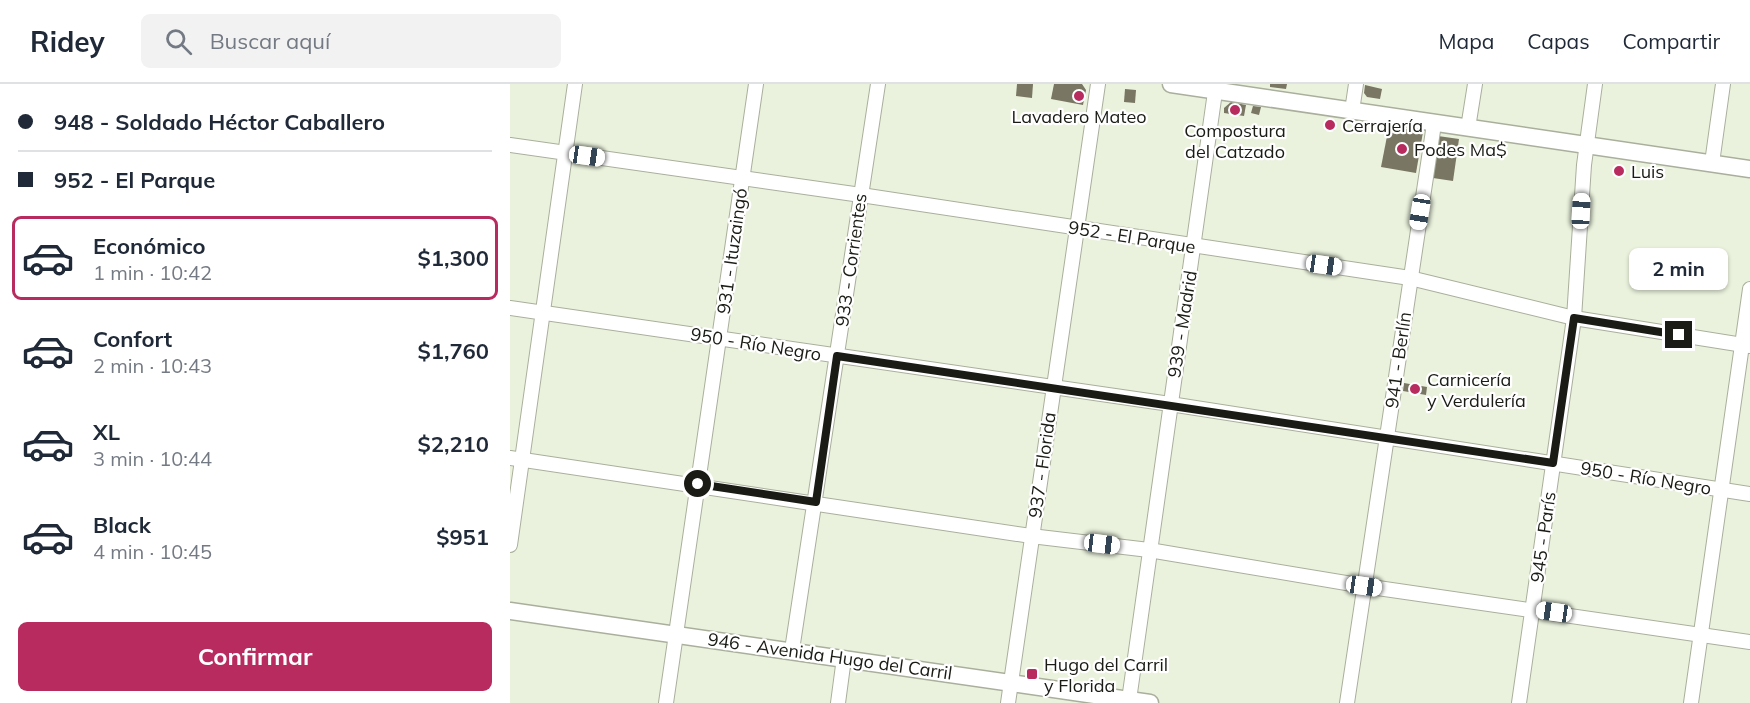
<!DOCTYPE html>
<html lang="es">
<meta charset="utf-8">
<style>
body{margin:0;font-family:Mulish,sans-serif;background:#f2f2f3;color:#1f2937;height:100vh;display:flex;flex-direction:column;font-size:22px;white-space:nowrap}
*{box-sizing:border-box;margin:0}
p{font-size:20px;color:#747a83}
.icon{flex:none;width:33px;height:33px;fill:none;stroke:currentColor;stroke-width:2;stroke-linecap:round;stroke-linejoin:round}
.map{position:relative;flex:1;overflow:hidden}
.drawer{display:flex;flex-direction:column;background:#fff;width:510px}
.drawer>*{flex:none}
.guide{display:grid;align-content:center;height:132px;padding:0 18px;background:#fff}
.end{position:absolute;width:27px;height:27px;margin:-14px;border:8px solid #191b14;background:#fff;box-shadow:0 0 0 3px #fff}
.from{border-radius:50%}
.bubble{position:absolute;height:42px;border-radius:9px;background:#fff;box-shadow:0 2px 4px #0004;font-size:20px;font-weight:700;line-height:42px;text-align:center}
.car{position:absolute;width:18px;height:36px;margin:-18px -9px;border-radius:8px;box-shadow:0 0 4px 2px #0007;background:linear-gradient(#fff 24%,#345 0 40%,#fff 0 76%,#345 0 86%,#fff 0)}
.guide b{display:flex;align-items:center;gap:21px;height:57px;font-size:22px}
.guide b+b{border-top:2px solid #e0e1e3}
.guide i{width:15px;height:15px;background:#1f2937}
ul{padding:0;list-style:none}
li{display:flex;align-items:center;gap:18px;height:84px;margin:0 12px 9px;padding:0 6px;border:3px solid transparent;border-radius:9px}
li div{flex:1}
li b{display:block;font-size:22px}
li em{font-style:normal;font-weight:700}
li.selected{border-color:#b82b5e}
li>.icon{width:54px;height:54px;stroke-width:1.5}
.button{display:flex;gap:12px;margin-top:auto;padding:12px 18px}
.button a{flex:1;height:69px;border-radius:9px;background:#b82b5e;color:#fff;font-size:24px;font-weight:700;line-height:69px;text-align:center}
header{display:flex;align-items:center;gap:36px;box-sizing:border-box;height:84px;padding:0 30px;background:#fff;border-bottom:2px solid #e0e1e3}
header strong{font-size:28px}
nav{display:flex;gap:33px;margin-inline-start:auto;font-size:21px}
.search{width:420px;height:54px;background:#f2f2f3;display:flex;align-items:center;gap:15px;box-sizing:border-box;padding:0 21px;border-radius:9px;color:#747a83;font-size:22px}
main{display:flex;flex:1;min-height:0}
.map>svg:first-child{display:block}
.building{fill:#797663}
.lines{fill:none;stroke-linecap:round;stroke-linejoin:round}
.minor-casing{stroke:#a9af9c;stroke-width:16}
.major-casing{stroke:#a9af9c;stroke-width:19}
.minor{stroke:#fff;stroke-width:14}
.major{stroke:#fff;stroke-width:16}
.route{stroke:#191b14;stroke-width:8}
.poi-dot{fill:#b82b5e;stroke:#fff;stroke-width:2}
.labels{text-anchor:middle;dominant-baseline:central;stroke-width:4.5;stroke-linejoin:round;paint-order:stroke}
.poi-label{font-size:18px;fill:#191b14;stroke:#fff;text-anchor:start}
.street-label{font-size:18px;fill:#191b14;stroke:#fff}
</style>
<header>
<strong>Ridey</strong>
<div class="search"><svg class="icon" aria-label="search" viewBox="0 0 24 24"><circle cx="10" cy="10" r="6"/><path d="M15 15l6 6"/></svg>Buscar aquí</div>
<nav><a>Mapa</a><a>Capas</a><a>Compartir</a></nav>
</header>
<main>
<section class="drawer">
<div class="guide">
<b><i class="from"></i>948 - Soldado Héctor Caballero</b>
<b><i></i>952 - El Parque</b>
</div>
<ul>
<li class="selected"><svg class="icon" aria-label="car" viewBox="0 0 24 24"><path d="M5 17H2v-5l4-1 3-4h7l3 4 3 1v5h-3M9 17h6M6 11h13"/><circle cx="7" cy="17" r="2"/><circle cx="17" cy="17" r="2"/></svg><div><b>Económico</b><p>1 min · 10:42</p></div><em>$1,300</em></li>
<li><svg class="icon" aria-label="car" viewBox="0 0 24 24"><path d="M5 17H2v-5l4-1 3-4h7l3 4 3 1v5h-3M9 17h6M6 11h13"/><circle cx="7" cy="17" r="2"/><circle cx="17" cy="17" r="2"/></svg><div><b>Confort</b><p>2 min · 10:43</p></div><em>$1,760</em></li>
<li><svg class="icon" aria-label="car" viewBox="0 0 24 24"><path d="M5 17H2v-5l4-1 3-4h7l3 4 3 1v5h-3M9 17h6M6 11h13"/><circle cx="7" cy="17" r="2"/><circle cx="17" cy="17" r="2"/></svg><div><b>XL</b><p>3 min · 10:44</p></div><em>$2,210</em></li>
<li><svg class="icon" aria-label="car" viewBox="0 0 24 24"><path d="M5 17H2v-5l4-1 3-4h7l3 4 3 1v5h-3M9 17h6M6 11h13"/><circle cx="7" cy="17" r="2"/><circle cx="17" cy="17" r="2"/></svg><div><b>Black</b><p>4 min · 10:45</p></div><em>$951</em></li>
</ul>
<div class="button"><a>Confirmar</a></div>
</section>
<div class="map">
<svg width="1240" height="619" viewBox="0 0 1240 619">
<rect width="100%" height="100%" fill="#eaf2dd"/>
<!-- building -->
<g class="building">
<polygon points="507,0 523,0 522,14 506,12"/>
<polygon points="544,0 572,0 576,6 573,21 541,15"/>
<polygon points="760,0 777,0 776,5 760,3"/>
<polygon points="855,1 872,5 870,15 857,13 854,9"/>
<polygon points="615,5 626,6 625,19 614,18"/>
<polygon points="721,18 736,21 734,32 714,29 714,24"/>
<polygon points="743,22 751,23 749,31 741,29"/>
<polygon points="817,35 826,37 824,47 815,46"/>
<polygon points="879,42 913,48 906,89 871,83"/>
<polygon points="928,52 949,55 943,97 923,94"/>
<polygon points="894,299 917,303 916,311 893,307"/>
</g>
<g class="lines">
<!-- minor casing -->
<g class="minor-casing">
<g id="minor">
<polyline points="842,27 846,0"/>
<polyline points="958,44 965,0"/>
<polyline points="0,61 351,111 900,194 1064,234 1240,262"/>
<polyline points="1202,79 1213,0"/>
<polyline points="0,224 660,320 1240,410"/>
<polyline points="0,374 521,452 639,466 854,502 1240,558"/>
<polyline points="0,461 65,0"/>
<polyline points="282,566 368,0"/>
<polyline points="619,616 705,8"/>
<polyline points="156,619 246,0"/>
<polyline points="328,619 334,574"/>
<polyline points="498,619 588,0"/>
<polyline points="837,619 924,40"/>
<polyline points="1009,619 1064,234 1074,81 1085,0"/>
<polyline points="1181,619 1240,205"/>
</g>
</g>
<!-- major casing -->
<g class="major-casing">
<g id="major">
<polyline points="661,0 1240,85"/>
<polyline points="0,527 640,619"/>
</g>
</g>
<!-- minor -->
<use href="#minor" class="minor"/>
<!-- major -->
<use href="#major" class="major"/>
</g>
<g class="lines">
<!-- route -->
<polyline class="route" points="188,400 306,418 327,272 1043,379 1064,234 1169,251"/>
</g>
<!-- markers -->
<g class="poi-dot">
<circle cx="569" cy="12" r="6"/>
<circle cx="725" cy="26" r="6"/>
<circle cx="820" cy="41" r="6"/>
<circle cx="892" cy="65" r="6"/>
<circle cx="1109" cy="87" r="6"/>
<circle cx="905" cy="305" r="6"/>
<rect x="516" y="584" width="12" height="12" rx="3"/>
</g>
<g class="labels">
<!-- poi labels -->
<g class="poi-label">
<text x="569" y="32" text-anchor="middle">Lavadero Mateo</text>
<text x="832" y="41">Cerrajería</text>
<text x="725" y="46" text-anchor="middle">Compostura<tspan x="725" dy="21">del Catzado</tspan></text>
<text x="904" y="65">Podes Ma$</text>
<text x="1121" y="87">Luis</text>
<text x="917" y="295">Carnicería<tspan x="917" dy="21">y Verdulería</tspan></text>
<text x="534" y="580">Hugo del Carril<tspan x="534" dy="21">y Florida</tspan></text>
</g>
<!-- street labels -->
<g class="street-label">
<text transform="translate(622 153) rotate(9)">952 - El Parque</text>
<text transform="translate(222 167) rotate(-82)">931 - Ituzaingó</text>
<text transform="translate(341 176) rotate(-82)">933 - Corrientes</text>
<text transform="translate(672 240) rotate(-81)">939 - Madrid</text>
<text transform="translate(246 260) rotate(9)">950 - Río Negro</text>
<text transform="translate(888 276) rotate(-82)">941 - Berlín</text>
<text transform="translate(532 381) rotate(-82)">937 - Florida</text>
<text transform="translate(1136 394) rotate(9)">950 - Río Negro</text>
<text transform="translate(1033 453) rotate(-82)">945 - París</text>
<text transform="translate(320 572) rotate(8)">946 - Avenida Hugo del Carril</text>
</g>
</g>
</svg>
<i class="end from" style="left:188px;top:400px"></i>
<i class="end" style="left:1169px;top:251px"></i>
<div class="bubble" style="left:1119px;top:164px;width:99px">2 min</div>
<i class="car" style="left:77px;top:72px;rotate:98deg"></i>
<i class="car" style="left:1071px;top:127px;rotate:3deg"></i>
<i class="car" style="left:910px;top:128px;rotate:189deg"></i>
<i class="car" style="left:814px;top:181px;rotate:98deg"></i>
<i class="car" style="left:592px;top:460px;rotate:97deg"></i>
<i class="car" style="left:854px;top:502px;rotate:98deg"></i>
<i class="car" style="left:1044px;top:528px;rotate:278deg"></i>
</div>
</main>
